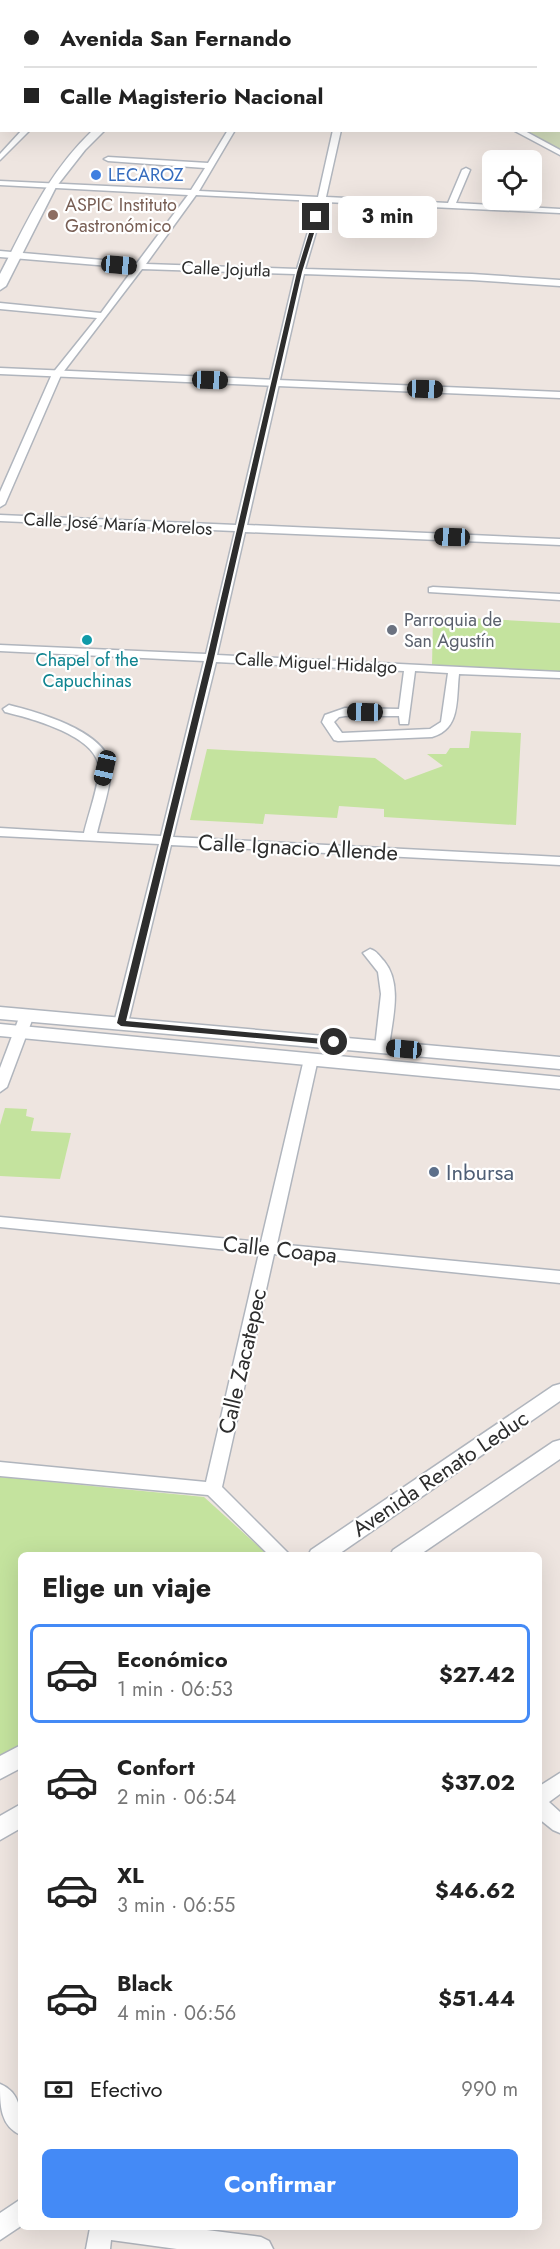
<!DOCTYPE html>
<html lang="es">
<meta charset="utf-8">
<style>
body{margin:0;font-family:Jost,sans-serif;background:#f2f2f2;color:#222;height:100vh;display:flex;flex-direction:column;font-size:22px;white-space:nowrap}
*{box-sizing:border-box;margin:0}
p{font-size:20px;color:#767676}
.icon{flex:none;width:33px;height:33px;fill:none;stroke:currentColor;stroke-width:2;stroke-linecap:round;stroke-linejoin:round}
.map{position:relative;flex:1;overflow:hidden}
.side{position:absolute;left:18px;top:1552px;width:524px;height:678px;display:flex;flex-direction:column;background:#fff;border-radius:9px;box-shadow:0 6px 24px #0002}
.side>*{flex:none}
.guide{position:absolute;left:0px;top:0px;width:561px;height:132px;box-shadow:0 6px 24px #0002;display:grid;align-content:center;height:132px;padding:0 24px;background:#fff}
.tools{position:absolute;left:482px;top:150px;display:grid;gap:12px}
.tools a{display:grid;place-items:center;width:60px;height:60px;border-radius:9px;background:#fff;box-shadow:0 6px 24px #0002;font-size:30px}
.end{position:absolute;width:27px;height:27px;margin:-14px;border:8px solid #2d2d2d;background:#fff;box-shadow:0 0 0 3px #fff}
.from{border-radius:50%}
.bubble{position:absolute;height:42px;border-radius:9px;background:#fff;box-shadow:0 6px 24px #0002;font-size:20px;font-weight:700;line-height:42px;text-align:center}
.car{position:absolute;width:18px;height:36px;margin:-18px -9px;border-radius:8px;box-shadow:0 0 4px 2px #0007;background:linear-gradient(#222 24%,#8ab4d8 0 40%,#222 0 76%,#8ab4d8 0 86%,#222 0)}
.guide b{display:flex;align-items:center;gap:21px;height:57px;font-size:22px}
.guide b+b{border-top:2px solid #e0e0e0}
.guide i{width:15px;height:15px;background:#222}
ul{padding:0;list-style:none}
li{display:flex;align-items:center;gap:18px;height:99px;margin:0 12px 9px;padding:0 12px;border:3px solid transparent;border-radius:9px}
li div{flex:1}
li b{display:block;font-size:22px}
li em{font-style:normal;font-weight:700}
li.on{border-color:#448af6}
li>.icon{width:54px;height:54px;stroke-width:1.5}
h2{padding:0 24px;font-size:27px;line-height:72px}
.pay{display:flex;align-items:center;gap:15px;height:66px;padding:0 24px;font-size:22px}
.pay p{margin-inline-start:auto}
.button{display:flex;gap:12px;margin-top:auto;padding:12px 24px}
.button a{flex:1;height:69px;border-radius:9px;background:#448af6;color:#fff;font-size:24px;font-weight:700;line-height:69px;text-align:center}
.map>svg:first-child{display:block}
.green{fill:#c4e39e}
.cemetery{fill:#cdd7b7}
.lines{fill:none;stroke-linecap:round;stroke-linejoin:round}
.minor-casing{stroke:#b0b5bd;stroke-width:3}
.tertiary-casing{stroke:#b0b5bd;stroke-width:3}
.secondary-casing{stroke:#b0b5bd;stroke-width:3}
.minor{fill:#fff;fill-rule:evenodd}
.tertiary{fill:#fff;fill-rule:evenodd}
.secondary{fill:#fff;fill-rule:evenodd}
.route{fill:#2d2d2d}
.shop-dot{fill:#3f7fe0;stroke:#fff;stroke-width:2}
.education-dot{fill:#8d6e63;stroke:#fff;stroke-width:2}
.worship-dot{fill:#6b7280;stroke:#fff;stroke-width:2}
.culture-dot{fill:#0f9aa8;stroke:#fff;stroke-width:2}
.service-dot{fill:#5c6f8a;stroke:#fff;stroke-width:2}
.labels{text-anchor:middle;dominant-baseline:central;stroke-width:4.5;stroke-linejoin:round;paint-order:stroke}
.far-shop-label{font-size:18px;fill:#366cbe;stroke:#fff;text-anchor:start}
.far-education-label{font-size:18px;fill:#785e54;stroke:#fff;text-anchor:start}
.far-street-label{font-size:18px;fill:#2d2d2d;stroke:#fff}
.far-worship-label{font-size:18px;fill:#5b616d;stroke:#fff;text-anchor:start}
.far-culture-label{font-size:18px;fill:#0d838f;stroke:#fff}
.street-label{font-size:22px;fill:#2d2d2d;stroke:#fff}
.service-label{font-size:22px;fill:#4e5e75;stroke:#fff;text-anchor:start}
</style>
<div class="map">
<svg width="560" height="2249" viewBox="0 0 560 2249">
<rect width="100%" height="100%" fill="#eee5e0"/>
<!-- green -->
<g class="green">
<polygon points="433,616 560,623 560,673 432,666"/>
<polygon points="471,731 521,733 516,825 384,817 384,809 339,806 337,818 265,814 263,824 190,820 207,749 375,758 405,780 443,766 427,754 446,754 450,748 469,748"/>
<polygon points="5,1108 27,1109 26,1116 34,1118 31,1131 71,1133 60,1179 0,1176 0,1125"/>
<polygon points="0,1477 204,1497 268,1555 21,1556 21,1748 0,1761"/>
</g>
<!-- cemetery -->
<polygon class="cemetery" points="560,99 560,153 517,131 560,130"/>
<g class="lines">
<!-- minor casing -->
<g class="minor-casing">
<g id="minor">
<rect x="35" y="0" width="6" height="2"/>
<rect x="0" y="30" width="2" height="4"/>
<rect x="0" y="42" width="2" height="4"/>
<rect x="0" y="68" width="2" height="4"/>
<polygon points="22,130 30,130 0,160 0,154"/>
<path d="M228,130H235L199,191L318,197L333,130H341L326,197L448,203L462,170L466,168L470,170L456,203L560,209V213L325,202L305,269L472,274L560,280V286L472,280L304,274L247,525L560,539V545L245,532L217,655L560,672V678L459,674C456,699 461,729 432,737L338,741L334,740L322,722L325,715L345,708L399,709L404,671L216,662L173,837L560,857V865L171,845L128,1023L121,1027L114,1023L159,844L0,836V828L84,833C88,816 99,785 99,769C99,736 30,718 5,712L3,709L9,705C37,712 110,732 111,769C111,785 101,816 97,833L161,836L204,661L0,651V645L206,654L235,531L0,521V515L236,525L295,274L142,269L61,375L5,504L0,507V492L52,374L97,318L0,309V303L101,313L134,268L0,257V251L137,263L188,195L0,185V181L191,190L205,168L108,161L104,159L108,157L208,163ZM196,195L317,201L297,269L146,264ZM415,671L448,673L441,722L430,729L342,733L334,722L339,717L345,716H399L400,724H408Z"/>
<polygon points="513,130 523,130 560,150 560,155"/>
<polygon points="433,587 560,594 560,600 429,592 429,588"/>
<path d="M370,949C377,951 379,956 384,961C403,984 392,1020 389,1047L382,1051L375,1047L381,994L378,972L363,953Z"/>
<polygon points="27,1011 34,1015 7,1087 0,1092 0,1068 20,1015"/>
<polygon points="311,1054 318,1059 277,1244 560,1271 560,1283 274,1254 222,1487 291,1556 270,1556 208,1495 0,1476 0,1462 206,1482 259,1253 0,1227 0,1217 261,1242 304,1059"/>
<polygon points="560,1773 560,1794 549,1802 560,1812 560,1833 553,1830 538,1818 538,1787"/>
<path d="M0,2084C22,2093 21,2114 21,2135C0,2126 0,2105 0,2084Z"/>
<polygon points="21,2199 21,2226 0,2240 0,2213"/>
<polygon points="90,2228 191,2228 261,2237 269,2241 273,2249 177,2249 111,2240 110,2249 86,2249"/>
</g>
</g>
<!-- tertiary casing -->
<g class="tertiary-casing">
<g id="tertiary">
<polygon points="385,0 398,0 382,2"/>
<polygon points="476,0 491,2 477,2"/>
<polygon points="0,368 560,392 560,398 0,374"/>
<polygon points="560,1384 560,1401 336,1556 308,1556 311,1550 553,1386"/>
<polygon points="560,1440 560,1459 418,1556 390,1556 393,1550 553,1442"/>
<polygon points="21,1745 21,1768 0,1779 0,1756"/>
<polygon points="21,1804 21,1828 0,1840 0,1816"/>
</g>
</g>
<!-- secondary casing -->
<g class="secondary-casing">
<g id="secondary">
<polygon points="242,0 254,0 255,2 243,2"/>
<polygon points="373,0 383,0 372,2"/>
<path d="M93,130H105L85,150L56,187L6,286L0,290V274C28,220 48,173 93,130Z"/>
<polygon points="0,1007 560,1057 560,1069 0,1019"/>
<polygon points="0,1024 560,1077 560,1089 0,1036"/>
</g>
</g>
<!-- minor -->
<use href="#minor" class="minor"/>
<!-- tertiary -->
<use href="#tertiary" class="tertiary"/>
<!-- secondary -->
<use href="#secondary" class="secondary"/>
</g>
<!-- route -->
<polygon class="route" points="316,215 319,217 302,272 214,658 126,1021 334,1040 339,1042 334,1045 121,1026 117,1023 207,658 297,272 314,217"/>
<!-- markers -->
<circle class="shop-dot" cx="96" cy="175" r="6"/>
<circle class="education-dot" cx="53" cy="215" r="6"/>
<circle class="worship-dot" cx="392" cy="630" r="6"/>
<circle class="culture-dot" cx="87" cy="640" r="6"/>
<circle class="service-dot" cx="434" cy="1172" r="6"/>
<g class="labels">
<!-- far-shop labels -->
<g class="far-shop-label">
<text x="108" y="175">LECAROZ</text>
</g>
<!-- far-education labels -->
<g class="far-education-label">
<text x="65" y="205">ASPIC Instituto<tspan x="65" dy="21">Gastronómico</tspan></text>
</g>
<!-- far-street labels -->
<g class="far-street-label">
<text transform="translate(226 269) rotate(2)">Calle Jojutla</text>
<text transform="translate(118 524) rotate(3)">Calle José María Morelos</text>
<text transform="translate(316 663) rotate(3)">Calle Miguel Hidalgo</text>
</g>
<!-- far-worship labels -->
<g class="far-worship-label">
<text x="404" y="620">Parroquia de<tspan x="404" dy="21">San Agustín</tspan></text>
</g>
<!-- far-culture labels -->
<g class="far-culture-label">
<text x="87" y="660">Chapel of the<tspan x="87" dy="21">Capuchinas</tspan></text>
</g>
<!-- street labels -->
<g class="street-label">
<text transform="translate(298 847) rotate(3)">Calle Ignacio Allende</text>
<text transform="translate(280 1249) rotate(6)">Calle Coapa</text>
<text transform="translate(242 1361) rotate(-77)">Calle Zacatepec</text>
<text transform="translate(440 1473) rotate(-34)">Avenida Renato Leduc</text>
</g>
<!-- service labels -->
<g class="service-label">
<text x="446" y="1172">Inbursa</text>
</g>
</g>
</svg>
<div class="tools">
<a><svg class="icon" aria-label="locate" viewBox="0 0 24 24"><circle cx="12" cy="12" r="6"/><path d="M12 2v4M12 18v4M2 12h4M18 12h4"/></svg></a>
</div>
<i class="end from" style="left:334px;top:1042px"></i>
<i class="end" style="left:316px;top:217px"></i>
<div class="bubble" style="left:338px;top:196px;width:99px">3 min</div>
<i class="car" style="left:119px;top:265px;rotate:95deg"></i>
<i class="car" style="left:210px;top:380px;rotate:92deg"></i>
<i class="car" style="left:425px;top:389px;rotate:92deg"></i>
<i class="car" style="left:452px;top:537px;rotate:272deg"></i>
<i class="car" style="left:365px;top:712px;rotate:271deg"></i>
<i class="car" style="left:105px;top:768px;rotate:193deg"></i>
<i class="car" style="left:404px;top:1049px;rotate:275deg"></i>
<div class="guide">
<b><i class="from"></i>Avenida San Fernando</b>
<b><i></i>Calle Magisterio Nacional</b>
</div>
<section class="side">
<h2>Elige un viaje</h2>
<ul>
<li class="on"><svg class="icon" aria-label="car" viewBox="0 0 24 24"><path d="M5 17H2v-5l4-1 3-4h7l3 4 3 1v5h-3M9 17h6M6 11h13"/><circle cx="7" cy="17" r="2"/><circle cx="17" cy="17" r="2"/></svg><div><b>Económico</b><p>1 min · 06:53</p></div><em>$27.42</em></li>
<li><svg class="icon" aria-label="car" viewBox="0 0 24 24"><path d="M5 17H2v-5l4-1 3-4h7l3 4 3 1v5h-3M9 17h6M6 11h13"/><circle cx="7" cy="17" r="2"/><circle cx="17" cy="17" r="2"/></svg><div><b>Confort</b><p>2 min · 06:54</p></div><em>$37.02</em></li>
<li><svg class="icon" aria-label="car" viewBox="0 0 24 24"><path d="M5 17H2v-5l4-1 3-4h7l3 4 3 1v5h-3M9 17h6M6 11h13"/><circle cx="7" cy="17" r="2"/><circle cx="17" cy="17" r="2"/></svg><div><b>XL</b><p>3 min · 06:55</p></div><em>$46.62</em></li>
<li><svg class="icon" aria-label="car" viewBox="0 0 24 24"><path d="M5 17H2v-5l4-1 3-4h7l3 4 3 1v5h-3M9 17h6M6 11h13"/><circle cx="7" cy="17" r="2"/><circle cx="17" cy="17" r="2"/></svg><div><b>Black</b><p>4 min · 06:56</p></div><em>$51.44</em></li>
</ul>
<div class="pay"><svg class="icon" aria-label="cash" viewBox="0 0 24 24"><path d="M3 7h18v10H3z"/><circle cx="12" cy="12" r="2"/></svg>Efectivo<p>990 m</p></div>
<div class="button"><a>Confirmar</a></div>
</section>
</div>
